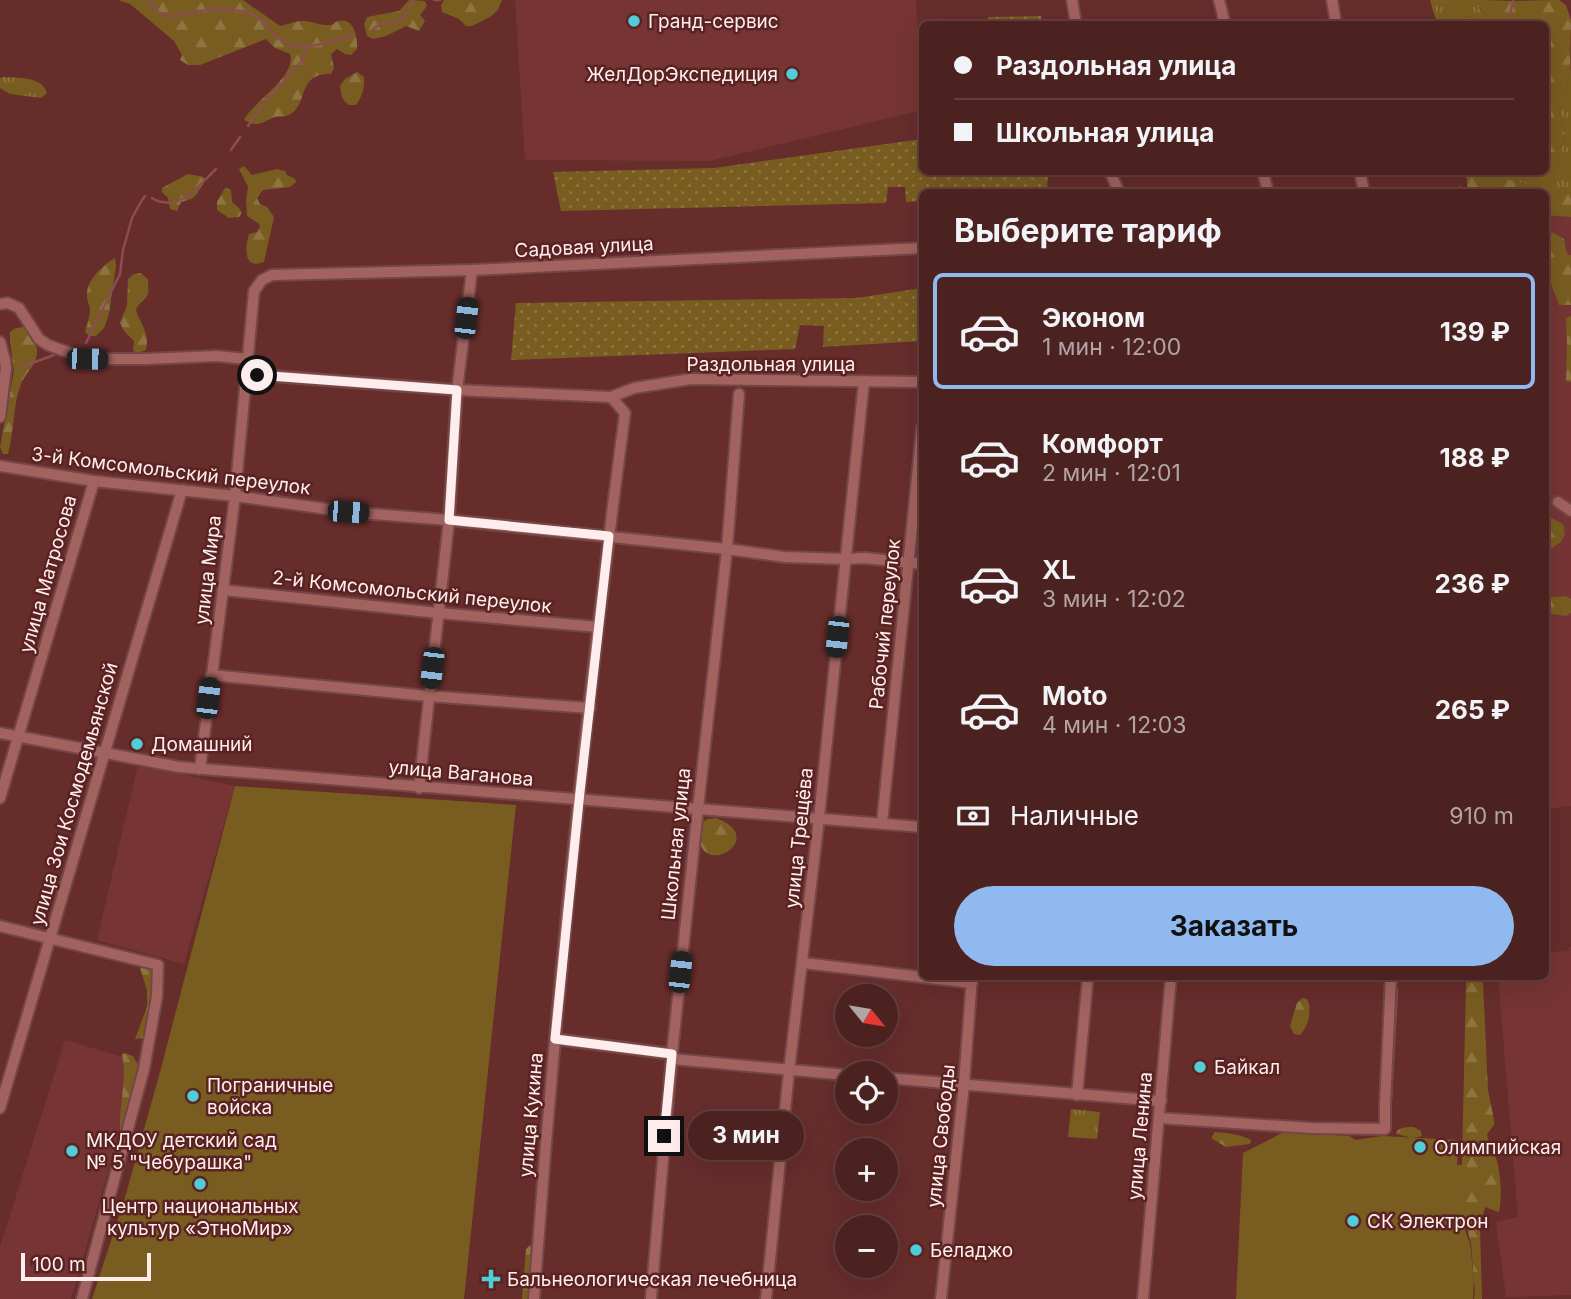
<!DOCTYPE html>
<html lang="ru">
<meta charset="utf-8">
<style>
body{margin:0;font-family:Inter,sans-serif;background:#532a29;color:#f1f3f6;height:100vh;display:flex;flex-direction:column;font-size:26px;white-space:nowrap}
*{box-sizing:border-box;margin:0}
p{font-size:23px;color:#b2a4a5}
.icon{flex:none;width:38px;height:38px;fill:none;stroke:currentColor;stroke-width:2;stroke-linecap:round;stroke-linejoin:round}
.map{position:relative;flex:1;overflow:hidden}
.details{position:absolute;left:919px;top:189px;width:630px;height:791px;display:flex;flex-direction:column;background:#4c2220;border-radius:10px;box-shadow:0 7px 28px #0002,0 0 0 2px #633f3e}
.details>*{flex:none}
.hud{position:absolute;left:919px;top:21px;width:630px;height:154px;border-radius:10px;box-shadow:0 7px 28px #0002,0 0 0 2px #633f3e;display:grid;align-content:center;height:154px;padding:0 35px;background:#4c2220}
.needle{width:46px;rotate:120deg}
.buttons{position:absolute;left:835px;top:984px;display:grid;gap:14px}
.buttons a{display:grid;place-items:center;width:63px;height:63px;border-radius:50%;background:#4c2220;box-shadow:0 7px 28px #0002,0 0 0 2px #633f3e;font-size:35px}
.scale{position:absolute;left:21px;bottom:18px;width:130px;box-sizing:border-box;padding-left:7px;border:4px solid #fdeeed;border-top:0;font-size:19px;line-height:24px;white-space:nowrap;color:#fdeeed;-webkit-text-stroke:5px #5a2221;paint-order:stroke}
.end{position:absolute;width:32px;height:32px;margin:-16px;border:9px solid #fdeeed;background:#111;box-shadow:0 0 0 4px #111}
.from{border-radius:50%}
.bubble{position:absolute;height:49px;border-radius:24px;background:#4c2220;box-shadow:0 7px 28px #0002,0 0 0 2px #633f3e;font-size:23px;font-weight:700;line-height:49px;text-align:center}
.car{position:absolute;width:21px;height:42px;margin:-21px -10px;border-radius:9px;box-shadow:0 0 5px 2px #0007;background:linear-gradient(#222 24%,#8ab4d8 0 40%,#222 0 76%,#8ab4d8 0 86%,#222 0)}
.hud b{display:flex;align-items:center;gap:24px;height:66px;font-size:26px}
.hud b+b{border-top:2px solid #633f3e}
.hud i{width:18px;height:18px;background:#f1f3f6}
ul{padding:0;list-style:none}
li{display:flex;align-items:center;gap:21px;height:116px;margin:0 14px 10px;padding:0 21px;border:4px solid transparent;border-radius:10px}
li div{flex:1}
li b{display:block;font-size:26px}
li em{font-style:normal;font-weight:700}
li.on{border-color:#90b9f0}
li>.icon{width:63px;height:63px;stroke-width:1.5}
h2{padding:0 35px;font-size:32px;line-height:84px}
.pay{display:flex;align-items:center;gap:18px;height:77px;padding:0 35px;font-size:26px}
.pay p{margin-inline-start:auto}
.action{display:flex;gap:14px;margin-top:auto;padding:14px 35px}
.action a{flex:1;height:80px;border-radius:42px;background:#90b9f0;color:#111;font-size:28px;font-weight:700;line-height:80px;text-align:center}
.map>svg:first-child{display:block}
.built{fill:#763534}
.grass{fill:url(#grass-tufts)}
.forest{fill:url(#forest-firs)}
.park{fill:#795d20}
.garden{fill:url(#garden-dots)}
.lines{fill:none;stroke-linecap:round;stroke-linejoin:round}
.stream{stroke:#8c4d52;stroke-width:2.5}
.minor-casing{stroke:#734647;stroke-width:14}
.minor{stroke:#a2625f;stroke-width:10}
.route{stroke:#fdeeed;stroke-width:9}
.poi-dot{fill:#52ccd6;stroke:#5a2221;stroke-width:2.5}
.labels{text-anchor:middle;dominant-baseline:central;stroke-width:5;stroke-linejoin:round;paint-order:stroke}
.poi-label{font-size:19px;fill:#fdeeed;stroke:#5a2221;text-anchor:start}
.street-label{font-size:19px;fill:#fdeeed;stroke:#5a2221}
</style>
<div class="map">
<svg width="1571" height="1299" viewBox="0 0 1571 1299">
<defs>
<pattern id="grass-tufts" width="24" height="20" patternUnits="userSpaceOnUse" patternTransform="scale(1.75)"><rect width="24" height="20" fill="#795d20"/><path d="M3 7l-1-3M5 7V3M7 7l1-3M15 17l-1-3M17 17v-4M19 17l1-3" fill="none" stroke="#8d7541"/></pattern>
<pattern id="forest-firs" width="22" height="20" patternUnits="userSpaceOnUse" patternTransform="scale(1.75)"><rect width="22" height="20" fill="#795d20"/><path d="M5 1l3.5 6h-7zM16 11l3.5 6h-7z" fill="#8d7541"/></pattern>
<pattern id="garden-dots" width="8" height="8" patternUnits="userSpaceOnUse" patternTransform="scale(1.75)"><rect width="8" height="8" fill="#795d20"/><path d="M2 2h.1M6 6h.1" fill="none" stroke="#8d7541" stroke-width="1.8" stroke-linecap="round"/></pattern>
</defs>
<rect width="100%" height="100%" fill="#662d2b"/>
<!-- built -->
<g class="built">
<polygon points="515,0 916,0 922,110 710,161 525,160"/>
<polygon points="1488,177 1571,194 1571,806 1546,809 1545,192 1479,192"/>
<polygon points="138,765 235,786 184,964 97,940"/>
<polygon points="1569,947 1571,947 1571,1295 1506,1297 1496,1222 1518,1217 1498,977 1545,976 1545,952 1569,951"/>
<polygon points="65,1040 140,1062 71,1299 0,1299 0,1247"/>
</g>
<!-- grass -->
<g class="grass">
<polygon points="1430,0 1482,0 1479,8 1488,17 1490,24 1487,24 1484,21 1462,16 1451,3 1439,22 1435,17"/>
<polygon points="1571,54 1571,194 1509,180 1506,174 1507,172 1544,172 1548,174 1558,165 1558,154 1565,138 1564,126 1559,113 1570,73"/>
<path d="M3,77C18,78 42,76 47,93L41,98L10,94L0,88V78Z"/>
<polygon points="1071,1109 1100,1112 1097,1139 1068,1137"/>
</g>
<!-- forest -->
<g class="forest">
<path d="M118,0H243L280,26C287,25 294,21 301,21C311,20 320,26 329,25C336,25 332,22 339,21C354,17 358,38 357,49L351,55L345,54L337,49L331,54L334,68L331,74C294,73 311,108 286,116C283,117 279,116 275,117C262,122 259,128 244,120C252,102 297,77 290,54L275,48L266,39L200,65H188L180,60L182,55L174,41L130,4Z"/>
<polygon points="409,0 425,1 427,6 420,15 425,21 419,31 406,26 386,36 373,39 367,36 364,24 367,17 399,11"/>
<polygon points="444,0 502,0 498,10 490,17 472,26 466,26 459,19 442,12 441,5"/>
<polygon points="1482,0 1512,1 1559,0 1566,5 1571,20 1570,73 1559,113 1564,126 1565,138 1558,154 1558,165 1548,174 1544,172 1545,172 1545,24 1490,24 1488,17 1479,7"/>
<polygon points="1451,3 1460,7 1462,16 1484,21 1487,24 1439,24 1439,22"/>
<path d="M357,72L364,77C365,89 362,96 356,105H349C342,100 341,95 340,86L345,79Z"/>
<path d="M244,166L252,175L277,169L285,171L287,175L295,179L296,182L290,187L263,190L257,198L260,204L267,207L274,217L264,262C243,270 245,247 249,234L257,232L260,226L258,223L247,216L246,200L248,187L239,169Z"/>
<polygon points="1466,172 1507,172 1507,174 1509,180 1571,193 1571,217 1545,215 1545,192 1468,192"/>
<path d="M188,174L204,177L205,181C195,195 199,198 181,202L177,211L170,209L168,198L162,192V188Z"/>
<polygon points="225,188 228,188 231,190 232,202 240,209 242,213 239,217 229,218 217,210 217,202"/>
<polygon points="1554,233 1564,239 1566,251 1568,255 1571,255 1571,305 1559,305 1545,267 1545,234"/>
<path d="M115,258L116,266L109,314L104,328L96,336H90L85,332C87,325 90,316 90,309C90,308 87,299 87,298C85,281 102,266 115,258Z"/>
<path d="M140,273L148,279C148,284 149,290 148,294C145,301 138,303 136,310C141,326 150,332 146,350L138,353L133,351L134,341L124,331L120,323L127,305L128,279L134,274Z"/>
<polygon points="1571,316 1571,382 1566,381 1567,341 1566,318"/>
<path d="M23,327C30,332 36,341 37,350C38,364 26,372 21,384C13,404 14,432 8,454H3L0,447L14,371L10,342V332L16,328Z"/>
<polygon points="1545,515 1563,524 1565,534 1561,542 1545,553"/>
<polygon points="1566,596 1571,599 1571,613 1566,616 1545,613 1545,598"/>
<path d="M716,818C775,840 687,887 701,823L708,819Z"/>
<polygon points="139,965 147,965 156,975 151,1027 144,1038 135,1039 147,1007 147,990"/>
<path d="M1472,977H1480L1483,982L1488,1090L1494,1120V1125L1487,1134C1488,1145 1494,1151 1497,1161C1501,1176 1502,1197 1499,1212L1485,1207L1480,1225L1482,1299H1474L1475,1292L1471,1244L1461,1204L1466,983Z"/>
<path d="M1302,998L1307,999C1313,1009 1308,1027 1300,1035L1294,1034L1290,1026L1297,1003Z"/>
<path d="M124,1053L133,1056L140,1069L121,1136C117,1109 128,1082 122,1055Z"/>
<path d="M1408,1127H1414L1421,1131L1422,1136L1413,1138L1396,1134C1397,1128 1402,1128 1408,1127Z"/>
<path d="M1215,1132C1227,1133 1240,1134 1251,1140L1250,1144L1226,1147L1211,1138Z"/>
<polygon points="533,1245 531,1299 522,1299 526,1249 529,1246"/>
</g>
<!-- park -->
<g class="park">
<polygon points="235,786 516,805 464,1299 92,1299 124,1201 160,1072"/>
<polygon points="1284,1132 1349,1136 1356,1140 1382,1136 1458,1140 1457,1165 1467,1165 1465,1230 1470,1244 1474,1280 1473,1299 1236,1299 1243,1153"/>
</g>
<!-- garden -->
<g class="garden">
<polygon points="1041,16 1042,24 988,24 988,17"/>
<polygon points="922,139 922,172 1048,172 1047,192 922,192 922,201 906,202 905,187 888,187 886,203 561,211 553,172 714,168"/>
<polygon points="922,288 922,341 823,347 824,326 800,325 795,349 511,360 516,303 856,298"/>
</g>
<g class="lines">
<!-- stream -->
<g class="stream">
<path d="M148,0C166,25 174,15 199,11C213,9 229,9 242,11C261,15 264,24 276,36C296,56 329,42 353,35"/>
<polyline points="434,0 440,0"/>
<polyline points="1508,24 1513,0"/>
<polyline points="373,29 381,24 400,21 414,0"/>
<polyline points="248,126 263,104 302,61 307,46"/>
<polyline points="231,150 240,137"/>
<polyline points="1467,177 1471,172"/>
<polyline points="1456,192 1460,187"/>
<path d="M152,198C155,200 159,202 163,202C184,207 202,182 216,169"/>
<polyline points="86,343 120,274 123,250 132,218 142,200 145,196"/>
<polyline points="24,366 54,355"/>
<polyline points="1390,1117 1397,990"/>
</g>
<!-- minor casing -->
<g class="minor-casing">
<g id="minor">
<polyline points="1072,0 1076,24"/>
<polyline points="1219,0 1225,24"/>
<polyline points="1332,0 1336,24"/>
<polyline points="1110,172 1119,192"/>
<polyline points="1263,172 1268,192"/>
<polyline points="1360,172 1364,192"/>
<polyline points="0,304 8,303 19,308 39,339 48,345 87,359 145,359 217,356 247,359"/>
<polyline points="0,342 5,360 6,368 0,417"/>
<polyline points="246,374 457,390 611,397 634,388 691,379 922,382"/>
<polyline points="0,466 94,481 235,496 348,512 449,520 727,549 785,557 845,559 865,558 922,564"/>
<polyline points="1558,502 1571,511"/>
<polyline points="223,590 438,613 598,627"/>
<polyline points="211,675 428,696 590,708"/>
<polyline points="0,733 179,767 922,827"/>
<polyline points="200,769 235,496 254,291 262,280 272,275 472,270 922,248"/>
<polyline points="419,788 449,520 457,390 472,270"/>
<polyline points="0,798 94,481"/>
<polyline points="882,823 922,428"/>
<polyline points="0,926 158,965 157,996 144,1069 82,1299"/>
<polyline points="803,963 972,983"/>
<polyline points="555,1039 672,1054"/>
<polyline points="672,1059 847,1075"/>
<polyline points="886,1078 1161,1101"/>
<polyline points="1077,1095 1088,976"/>
<polyline points="0,1108 182,490"/>
<polyline points="1159,1118 1311,1128 1385,1129 1385,1104 1391,976"/>
<path d="M534,1299C555,1003 586,707 625,413L611,397"/>
<polyline points="651,1299 672,1054 698,808 727,549 739,394"/>
<polyline points="766,1299 789,1071 819,818 864,381"/>
<polyline points="941,1299 964,1084 972,976"/>
<polyline points="1143,1299 1171,976"/>
</g>
</g>
<!-- minor -->
<use href="#minor" class="minor"/>
</g>
<g class="lines">
<!-- route -->
<polyline class="route" points="257,375 457,390 449,520 609,536 579,801 555,1039 672,1054 664,1136"/>
</g>
<!-- markers -->
<g class="poi-dot">
<circle cx="634" cy="21" r="7"/>
<circle cx="792" cy="74" r="7"/>
<circle cx="137" cy="744" r="7"/>
<circle cx="1200" cy="1067" r="7"/>
<circle cx="193" cy="1096" r="7"/>
<circle cx="1420" cy="1147" r="7"/>
<circle cx="72" cy="1151" r="7"/>
<circle cx="200" cy="1184" r="7"/>
<circle cx="1353" cy="1221" r="7"/>
<circle cx="916" cy="1250" r="7"/>
<path d="M487.5 1268.5h7v7h7v7h-7v7h-7v-7h-7v-7h7z"/>
</g>
<g class="labels">
<!-- poi labels -->
<g class="poi-label">
<text x="648" y="21">Гранд-сервис</text>
<text x="778" y="74" text-anchor="end">ЖелДорЭкспедиция</text>
<text x="151" y="744">Домашний</text>
<text x="1214" y="1067">Байкал</text>
<text x="207" y="1085">Пограничные<tspan x="207" dy="22">войска</tspan></text>
<text x="86" y="1140">МКДОУ детский сад<tspan x="86" dy="22">№ 5 "Чебурашка"</tspan></text>
<text x="1434" y="1147">Олимпийская</text>
<text x="200" y="1206" text-anchor="middle">Центр национальных<tspan x="200" dy="22">культур «ЭтноМир»</tspan></text>
<text x="1367" y="1221">СК Электрон</text>
<text x="930" y="1250">Беладжо</text>
<text x="507" y="1279">Бальнеологическая лечебница</text>
</g>
<!-- street labels -->
<g class="street-label">
<text transform="translate(584 247) rotate(-3)">Садовая улица</text>
<text x="771" y="364">Раздольная улица</text>
<text transform="translate(171 471) rotate(7)">3-й Комсомольский переулок</text>
<text transform="translate(208 570) rotate(-83)">улица Мира</text>
<text transform="translate(48 574) rotate(-74)">улица Матросова</text>
<text transform="translate(412 592) rotate(6)">2-й Комсомольский переулок</text>
<text transform="translate(885 624) rotate(-84)">Рабочий переулок</text>
<text transform="translate(461 773) rotate(5)">улица Ваганова</text>
<text transform="translate(74 794) rotate(-74)">улица Зои Космодемьянской</text>
<text transform="translate(799 838) rotate(-84)">улица Трещёва</text>
<text transform="translate(676 844) rotate(-84)">Школьная улица</text>
<text transform="translate(531 1115) rotate(-85)">улица Кукина</text>
<text transform="translate(941 1136) rotate(-84)">улица Свободы</text>
<text transform="translate(1140 1136) rotate(-85)">улица Ленина</text>
</g>
</g>
</svg>
<div class="buttons">
<a><svg class="needle" viewBox="-14 -14 28 28"><path d="M0-13l5 13h-10z" fill="#e53935"/><path d="M0 13l5-13h-10z" fill="#b2a4a5"/></svg></a>
<a><svg class="icon" aria-label="locate" viewBox="0 0 24 24"><circle cx="12" cy="12" r="6"/><path d="M12 2v4M12 18v4M2 12h4M18 12h4"/></svg></a>
<a>+</a>
<a>−</a>
</div>
<div class="scale">100 m</div>
<i class="end from" style="left:257px;top:375px"></i>
<i class="end" style="left:664px;top:1136px"></i>
<div class="bubble" style="left:688px;top:1111px;width:116px">3 мин</div>
<i class="car" style="left:466px;top:318px;rotate:7deg"></i>
<i class="car" style="left:87px;top:359px;rotate:91deg"></i>
<i class="car" style="left:348px;top:512px;rotate:94deg"></i>
<i class="car" style="left:837px;top:637px;rotate:186deg"></i>
<i class="car" style="left:432px;top:668px;rotate:187deg"></i>
<i class="car" style="left:208px;top:698px;rotate:7deg"></i>
<i class="car" style="left:680px;top:972px;rotate:6deg"></i>
<div class="hud">
<b><i class="from"></i>Раздольная улица</b>
<b><i></i>Школьная улица</b>
</div>
<section class="details">
<h2>Выберите тариф</h2>
<ul>
<li class="on"><svg class="icon" aria-label="car" viewBox="0 0 24 24"><path d="M5 17H2v-5l4-1 3-4h7l3 4 3 1v5h-3M9 17h6M6 11h13"/><circle cx="7" cy="17" r="2"/><circle cx="17" cy="17" r="2"/></svg><div><b>Эконом</b><p>1 мин · 12:00</p></div><em>139 ₽</em></li>
<li><svg class="icon" aria-label="car" viewBox="0 0 24 24"><path d="M5 17H2v-5l4-1 3-4h7l3 4 3 1v5h-3M9 17h6M6 11h13"/><circle cx="7" cy="17" r="2"/><circle cx="17" cy="17" r="2"/></svg><div><b>Комфорт</b><p>2 мин · 12:01</p></div><em>188 ₽</em></li>
<li><svg class="icon" aria-label="car" viewBox="0 0 24 24"><path d="M5 17H2v-5l4-1 3-4h7l3 4 3 1v5h-3M9 17h6M6 11h13"/><circle cx="7" cy="17" r="2"/><circle cx="17" cy="17" r="2"/></svg><div><b>XL</b><p>3 мин · 12:02</p></div><em>236 ₽</em></li>
<li><svg class="icon" aria-label="car" viewBox="0 0 24 24"><path d="M5 17H2v-5l4-1 3-4h7l3 4 3 1v5h-3M9 17h6M6 11h13"/><circle cx="7" cy="17" r="2"/><circle cx="17" cy="17" r="2"/></svg><div><b>Moto</b><p>4 мин · 12:03</p></div><em>265 ₽</em></li>
</ul>
<div class="pay"><svg class="icon" aria-label="cash" viewBox="0 0 24 24"><path d="M3 7h18v10H3z"/><circle cx="12" cy="12" r="2"/></svg>Наличные<p>910 m</p></div>
<div class="action"><a>Заказать</a></div>
</section>
</div>
